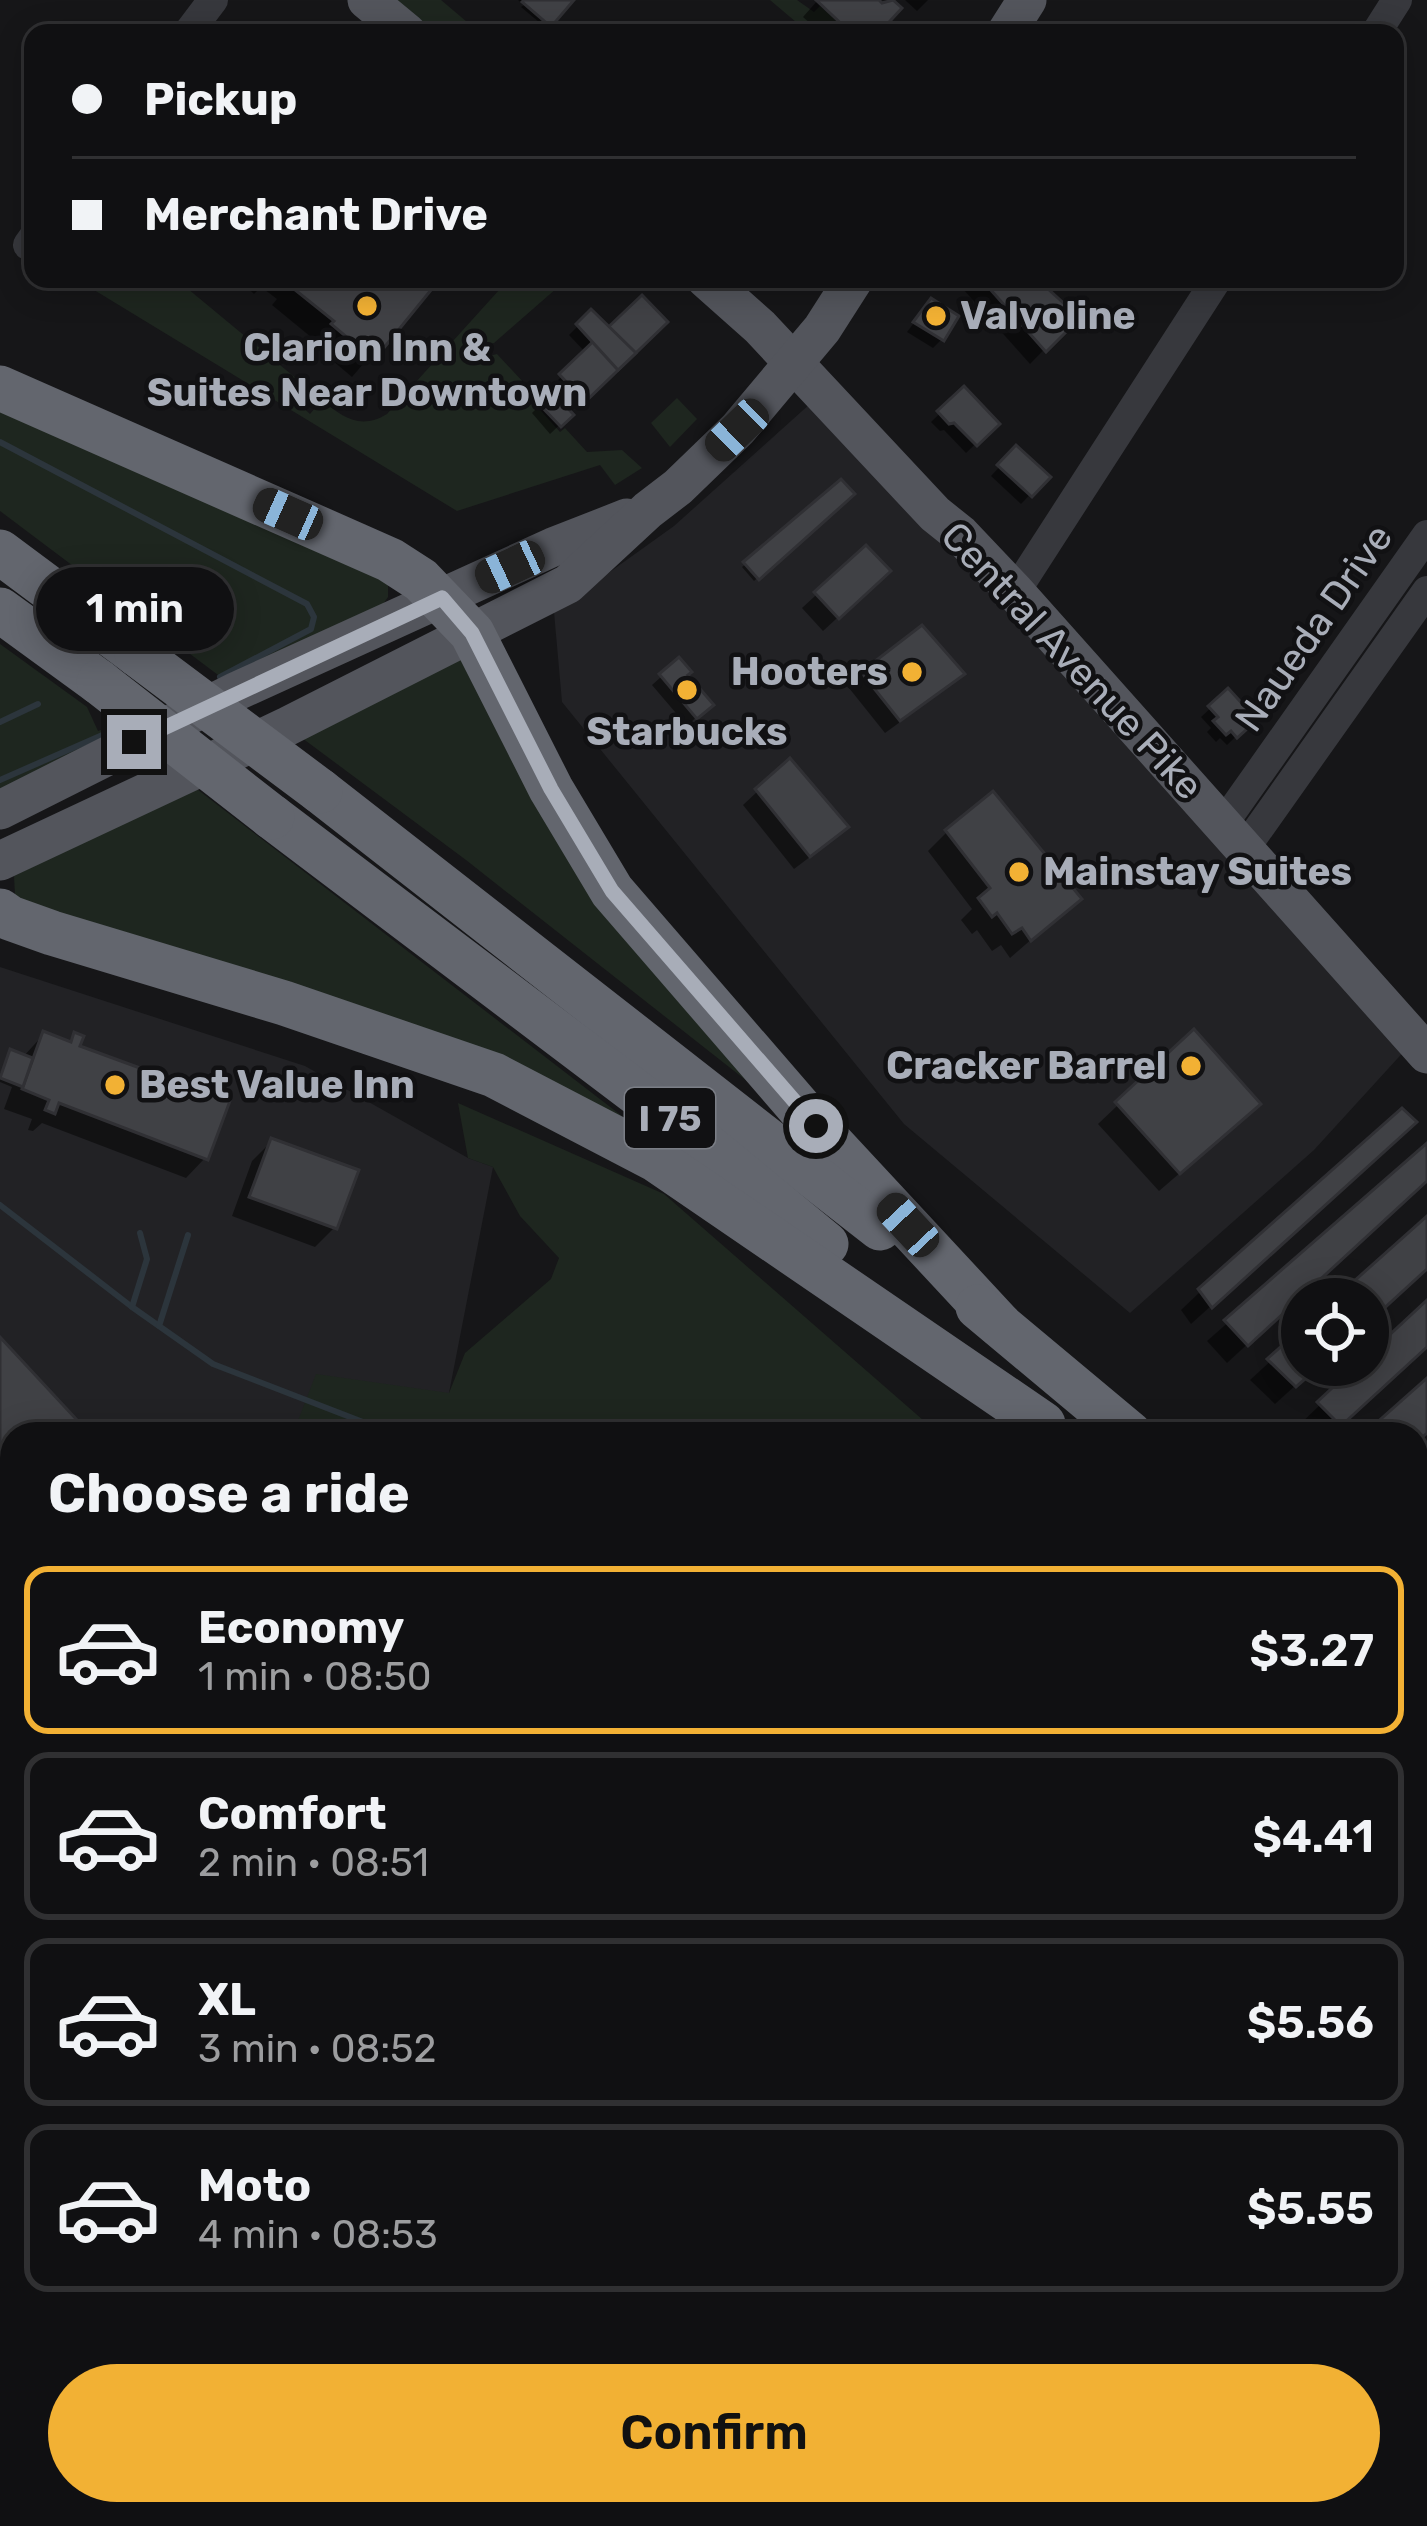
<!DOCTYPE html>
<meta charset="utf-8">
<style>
body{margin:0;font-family:Rubik,sans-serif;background:#1e1e20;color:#f1f3f6;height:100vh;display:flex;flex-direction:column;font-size:45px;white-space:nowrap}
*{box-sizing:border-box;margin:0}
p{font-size:39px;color:#9c9d9f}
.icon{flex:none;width:66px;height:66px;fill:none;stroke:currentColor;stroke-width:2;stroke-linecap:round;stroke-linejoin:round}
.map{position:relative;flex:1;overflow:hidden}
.side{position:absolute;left:0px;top:1422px;width:1428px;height:1104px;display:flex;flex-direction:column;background:#101012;border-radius:36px 36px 0 0;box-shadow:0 6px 30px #0003,0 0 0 3px #303032}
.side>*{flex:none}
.top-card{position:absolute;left:24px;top:24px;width:1380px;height:264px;border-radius:24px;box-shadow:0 6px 30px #0003,0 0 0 3px #303032;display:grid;align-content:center;height:264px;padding:0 48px;background:#101012}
.buttons{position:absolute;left:1281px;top:1278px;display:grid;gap:24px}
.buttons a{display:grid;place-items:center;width:108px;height:108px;border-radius:50%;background:#101012;box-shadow:0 6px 30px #0003,0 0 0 3px #303032;font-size:60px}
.end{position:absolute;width:54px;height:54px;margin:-27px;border:15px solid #a8adb8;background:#111;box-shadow:0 0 0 6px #111}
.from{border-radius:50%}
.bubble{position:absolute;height:84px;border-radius:42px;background:#101012;box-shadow:0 6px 30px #0003,0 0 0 3px #303032;font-size:39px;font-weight:600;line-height:84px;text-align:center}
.car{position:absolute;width:36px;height:72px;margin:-36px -18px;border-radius:15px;box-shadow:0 0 9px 3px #0007;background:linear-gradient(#222 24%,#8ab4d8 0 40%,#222 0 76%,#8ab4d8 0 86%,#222 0)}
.top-card b{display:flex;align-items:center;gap:42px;height:114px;font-size:45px}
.top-card b+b{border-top:3px solid #303032}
.top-card i{width:30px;height:30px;background:#f1f3f6}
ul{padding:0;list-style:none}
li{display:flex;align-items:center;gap:36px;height:168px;margin:0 24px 18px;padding:0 24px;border:6px solid #303032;border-radius:24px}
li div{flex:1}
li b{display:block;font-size:45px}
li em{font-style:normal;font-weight:600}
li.on{border-color:#f2b134}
li>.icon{width:108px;height:108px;stroke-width:1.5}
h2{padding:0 48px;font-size:54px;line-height:144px}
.primary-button{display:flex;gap:24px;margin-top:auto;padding:24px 48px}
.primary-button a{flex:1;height:138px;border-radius:72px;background:#f2b134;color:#111;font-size:48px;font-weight:600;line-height:138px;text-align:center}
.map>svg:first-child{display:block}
.built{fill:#222225}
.green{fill:#1e261f}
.shadow{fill:#0007}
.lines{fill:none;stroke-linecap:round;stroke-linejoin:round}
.stream{stroke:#2c353c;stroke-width:6}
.building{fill:#404145;stroke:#303034;stroke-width:3}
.minor{stroke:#37383d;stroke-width:30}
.major{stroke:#53555c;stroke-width:39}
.highway{stroke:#63666e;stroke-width:45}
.highway-bridge{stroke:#63666e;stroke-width:45}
.route{stroke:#a8adb8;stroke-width:15}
.poi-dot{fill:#f2b134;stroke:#111113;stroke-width:4.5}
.labels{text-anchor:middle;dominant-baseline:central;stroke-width:9;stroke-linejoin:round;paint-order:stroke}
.shield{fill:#111113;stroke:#7b7e86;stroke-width:3}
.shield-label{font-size:36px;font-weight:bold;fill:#a8adb8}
.poi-label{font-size:39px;font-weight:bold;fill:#a8adb8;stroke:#111113;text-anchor:start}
.street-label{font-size:39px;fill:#a8adb8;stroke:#111113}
</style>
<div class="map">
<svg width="1427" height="2526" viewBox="0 0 1427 2526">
<rect width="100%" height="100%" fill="#161618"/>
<!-- built -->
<g class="built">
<polygon points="811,403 1016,607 1408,1047 1314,1150 1130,1313 904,1124 562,702 554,612 674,526"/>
<polygon points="0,967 305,1066 468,1158 493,1167 441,1434 302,1434 246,1423 233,1434 12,1434 12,1632 0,1642"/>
</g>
<!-- green -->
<g class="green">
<polygon points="384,0 441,0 480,33 424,33"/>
<polygon points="770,0 797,0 814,12 820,6 849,31 809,33"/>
<path d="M76,279H176L309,389L298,403L310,414L322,400C343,418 361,430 387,414L509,279H548L557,288L494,343L487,345L489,356L497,354L538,398L534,403L560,432L565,428L587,452L622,450L642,468L615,485L600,465L457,511Z"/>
<polygon points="677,398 697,419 670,447 651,423"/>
<polygon points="0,407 388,582 388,597 381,607 226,681 0,511"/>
<polygon points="0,644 87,707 98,731 112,726 122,733 0,791"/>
<polygon points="460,659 757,1089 466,860 298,735"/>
<polygon points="193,786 644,1133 48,918 15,895 14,876"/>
<polygon points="458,1103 664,1194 939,1434 233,1434 245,1422 294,1431 316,1374 449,1393 465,1353 551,1279 559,1258 520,1216 493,1167 468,1158"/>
</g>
<!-- shadow -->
<g class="shadow">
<polygon points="518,0 570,0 546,28 521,7 524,5"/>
<polygon points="818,0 875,0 882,7 889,0 898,8 875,33 821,33 803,17"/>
<polygon points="905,0 928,0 917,11"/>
<polygon points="238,279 436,279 352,377 314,345 317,342 272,305 277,299 261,287 254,294"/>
<polygon points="954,279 1032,279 1075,318 1030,364"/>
<polygon points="923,311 955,317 941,340 933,348 907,332"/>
<polygon points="591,313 610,332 664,322 580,403 558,380 586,353 569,335"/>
<polygon points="964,390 996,424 966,453 944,430 940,431 931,422"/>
<polygon points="551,394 570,415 550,434 532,413"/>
<polygon points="1016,449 1047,477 1021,504 991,476"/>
<polygon points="841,483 851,494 754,581 742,567"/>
<polygon points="866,549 873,585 823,631 802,608"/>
<polygon points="679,661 684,676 709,705 687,726 652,685"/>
<polygon points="863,674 961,674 947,688 885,733 849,688"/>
<polygon points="1228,692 1253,720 1227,745 1220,738 1216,742 1207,732 1211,728 1201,717"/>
<polygon points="758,791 831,841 794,869 743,805"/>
<polygon points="947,832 1078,899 1010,958 1001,945 992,951 977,930 972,934 961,920 972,909 928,851"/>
<polygon points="1194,1033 1238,1123 1159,1191 1098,1124"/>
<polygon points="43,1035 67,1044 75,1036 76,1048 205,1158 186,1178 42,1123 33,1131 28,1130 32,1119 4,1109 12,1087 0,1082 0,1074 10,1052 23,1057"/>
<polygon points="1394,1141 1191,1324 1181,1310 1201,1291"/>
<polygon points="271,1142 334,1228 315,1247 232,1216 252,1161"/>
<polygon points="1427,1147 1427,1179 1227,1363 1207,1341"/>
<polygon points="1427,1304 1427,1345 1330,1434 1311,1434 1300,1424 1362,1365 1368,1365 1368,1359"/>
<polygon points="1302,1332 1302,1365 1318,1365 1275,1404 1250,1380"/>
<polygon points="0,1341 86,1434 12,1434 12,1577 0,1588"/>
<polygon points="1427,1470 1427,1510 1416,1520 1416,1480"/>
<polygon points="12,1797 12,1838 0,1825 0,1808"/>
<polygon points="1424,2261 1427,2264 1427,2304 1425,2301 1419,2307 1416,2303 1416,2268"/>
<polygon points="12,2370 12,2409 0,2405 7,2376"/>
<polygon points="957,2514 993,2514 1000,2526 964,2526"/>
<polygon points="1167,2514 1207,2514 1204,2526 1163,2526"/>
<polygon points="468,2518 479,2525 478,2526 460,2526"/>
</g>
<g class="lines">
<!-- stream -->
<g class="stream">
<polyline points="0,442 307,604 314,617 311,629 220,677"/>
<polyline points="0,722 38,704"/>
<polyline points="0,780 116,729"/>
<polyline points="0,1205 132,1307 213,1364 394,1434"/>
<polyline points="132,1307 147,1259 140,1233"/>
<polyline points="159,1326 188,1235"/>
</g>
</g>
<!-- building -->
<g class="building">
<polygon points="524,0 574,0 551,27 522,2"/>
<polygon points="816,0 879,0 882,3 893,0 902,8 879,33 848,33 849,31"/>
<polygon points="294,279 440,279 374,360 331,324 334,321 289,285"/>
<polygon points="981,279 1037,279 1080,318 1046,352"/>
<polygon points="642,295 668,322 585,402 559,374"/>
<polygon points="931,298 959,316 944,341 913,322"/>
<polygon points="591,309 636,353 618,370 576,324"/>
<polygon points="964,386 1000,424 977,446 954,423 949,424 937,411"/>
<polygon points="551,390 574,415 561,427 538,403"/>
<polygon points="1016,445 1051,477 1032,497 997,465"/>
<polygon points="841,479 855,494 759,580 743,562"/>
<polygon points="866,545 891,571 839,619 814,592"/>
<polygon points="922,625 965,674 900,721 861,672"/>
<polygon points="679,657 692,672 688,675 714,705 697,719 659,674"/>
<polygon points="1228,688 1257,720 1237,738 1231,731 1226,735 1213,721 1218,717 1208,706"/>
<polygon points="790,758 849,827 810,857 755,789"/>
<polygon points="993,791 1082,899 1031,941 1022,928 1012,934 997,913 992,917 978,898 990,888 945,830"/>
<polygon points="1194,1029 1261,1104 1180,1174 1115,1102"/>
<polygon points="43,1031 71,1042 74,1032 84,1036 80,1046 230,1101 208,1160 59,1103 55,1114 45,1110 49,1100 22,1089"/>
<polygon points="10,1049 33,1058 23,1087 0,1078"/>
<polygon points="1402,1108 1417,1122 1212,1308 1198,1289"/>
<polygon points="271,1138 359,1170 337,1229 249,1197"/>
<polygon points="1427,1143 1427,1181 1248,1346 1224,1320"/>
<polygon points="1427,1216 1427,1269 1368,1323 1368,1299 1334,1299"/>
<polygon points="1427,1300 1427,1347 1341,1426 1317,1402 1357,1365 1368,1365 1368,1355"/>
<polygon points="1302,1328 1302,1365 1321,1365 1296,1387 1267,1359"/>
<polygon points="0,1337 90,1434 12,1434 10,1581 0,1571"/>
<polygon points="1427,1378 1427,1433 1416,1443 1416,1434 1364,1434"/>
<polygon points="12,1849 12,1883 7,1887 0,1879 0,1859"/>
<polygon points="3,2038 12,2048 12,2073 6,2078 0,2072 0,2041"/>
<polygon points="1425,2256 1427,2259 1427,2297 1416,2285 1418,2277 1416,2264"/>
<polygon points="0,2457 12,2465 11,2497 0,2489"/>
<polygon points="315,2514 361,2514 356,2526 310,2525"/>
<polygon points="970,2514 997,2514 1004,2526 977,2526"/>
<polygon points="1169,2514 1211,2514 1214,2520 1204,2526 1177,2526"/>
</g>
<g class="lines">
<!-- minor -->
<g class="minor">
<polyline points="188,33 213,0"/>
<polyline points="1376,33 1397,0"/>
<polyline points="28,245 33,238"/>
<polyline points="1015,592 1217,279"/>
<polyline points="1223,824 1427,535"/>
<polyline points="1245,848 1427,591"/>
<polyline points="1416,1814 1427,1800"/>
<polyline points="1416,1896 1427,1903"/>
<polyline points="0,2139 12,2152"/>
<polyline points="0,2301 12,2288"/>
<polyline points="1416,2346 1427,2353"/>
<polyline points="599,2514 611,2526"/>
<polyline points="53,2526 60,2514"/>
<polyline points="402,2526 409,2514"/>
<polyline points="1068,2526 1086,2514"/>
</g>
<!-- major -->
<g class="major">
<polyline points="367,0 407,33"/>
<polyline points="1006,33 1027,0"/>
<polyline points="706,279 760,327 935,514 960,534 1015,592 1427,1054"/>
<polyline points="0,810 237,691 553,547 627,518"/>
<polyline points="0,861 288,726 568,584 648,510 678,487 738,429 822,329 854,279"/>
</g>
<!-- highway -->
<g class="highway">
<polyline points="0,388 390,560 421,580 472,633 551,789 612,891 816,1127 999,1324"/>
<polyline points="0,552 137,654"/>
<polyline points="0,610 99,682"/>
<polyline points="320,791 880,1228"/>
<polyline points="272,817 707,1146 826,1244"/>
<polyline points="0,911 10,918 52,933 284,1003 494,1075 655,1159 1043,1424"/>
<polyline points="978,1307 1130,1434"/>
<polyline points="1416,1675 1427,1684"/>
<polyline points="1416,1741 1427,1751"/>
</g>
<!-- highway-bridge -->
<g class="highway-bridge">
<polyline points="137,654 320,791"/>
<polyline points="99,682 272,817"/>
</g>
</g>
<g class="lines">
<!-- route -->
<polyline class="route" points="134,742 442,598 472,633 551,789 612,891 816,1126"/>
</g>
<!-- markers -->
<g class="poi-dot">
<circle cx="367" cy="306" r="12"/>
<circle cx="936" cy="316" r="12"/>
<circle cx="912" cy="672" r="12"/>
<circle cx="687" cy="690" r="12"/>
<circle cx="1019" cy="872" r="12"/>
<circle cx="1191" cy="1066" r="12"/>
<circle cx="115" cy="1085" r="12"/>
</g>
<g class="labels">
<!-- shield labels -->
<rect class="shield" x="625" y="1088" width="90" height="60" rx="9"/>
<g class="shield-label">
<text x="670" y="1118">I 75</text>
</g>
<!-- poi labels -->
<g class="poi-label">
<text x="960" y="316">Valvoline</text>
<text x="367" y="348" text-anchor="middle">Clarion Inn &amp;<tspan x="367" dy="45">Suites Near Downtown</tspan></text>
<text x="888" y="672" text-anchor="end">Hooters</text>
<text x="687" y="732" text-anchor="middle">Starbucks</text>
<text x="1043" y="872">Mainstay Suites</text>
<text x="1167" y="1066" text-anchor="end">Cracker Barrel</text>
<text x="139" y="1085">Best Value Inn</text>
</g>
<!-- street labels -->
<g class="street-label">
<text transform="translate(1314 628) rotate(-55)">Naueda Drive</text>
<text transform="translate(1072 661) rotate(47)">Central Avenue Pike</text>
</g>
</g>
</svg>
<div class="buttons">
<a><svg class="icon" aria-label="locate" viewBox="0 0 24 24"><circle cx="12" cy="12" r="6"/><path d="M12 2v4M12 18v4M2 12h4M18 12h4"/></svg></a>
</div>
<i class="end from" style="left:816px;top:1126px"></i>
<i class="end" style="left:134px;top:742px"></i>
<div class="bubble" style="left:36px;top:567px;width:198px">1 min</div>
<i class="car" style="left:737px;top:430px;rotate:226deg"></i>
<i class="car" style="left:288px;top:514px;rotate:294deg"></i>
<i class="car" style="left:510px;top:567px;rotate:245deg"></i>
<i class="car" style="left:908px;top:1225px;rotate:317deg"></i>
<div class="top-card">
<b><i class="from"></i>Pickup</b>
<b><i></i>Merchant Drive</b>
</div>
<section class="side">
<h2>Choose a ride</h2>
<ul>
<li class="on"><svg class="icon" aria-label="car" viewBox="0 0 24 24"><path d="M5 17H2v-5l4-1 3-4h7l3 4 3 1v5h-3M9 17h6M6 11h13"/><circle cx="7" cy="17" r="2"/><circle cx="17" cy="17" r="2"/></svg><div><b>Economy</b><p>1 min · 08:50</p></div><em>$3.27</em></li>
<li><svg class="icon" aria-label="car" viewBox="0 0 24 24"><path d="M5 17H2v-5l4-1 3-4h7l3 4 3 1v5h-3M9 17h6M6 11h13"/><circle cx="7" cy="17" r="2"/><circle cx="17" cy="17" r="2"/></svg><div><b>Comfort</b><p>2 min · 08:51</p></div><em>$4.41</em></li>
<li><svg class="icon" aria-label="car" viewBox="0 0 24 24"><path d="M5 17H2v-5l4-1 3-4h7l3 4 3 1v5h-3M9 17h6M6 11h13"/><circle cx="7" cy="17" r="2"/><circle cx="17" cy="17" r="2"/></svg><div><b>XL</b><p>3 min · 08:52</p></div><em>$5.56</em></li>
<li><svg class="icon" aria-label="car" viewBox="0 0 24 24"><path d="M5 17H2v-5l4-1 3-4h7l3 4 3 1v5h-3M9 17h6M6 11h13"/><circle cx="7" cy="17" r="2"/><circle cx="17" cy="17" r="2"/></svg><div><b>Moto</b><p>4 min · 08:53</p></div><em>$5.55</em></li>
</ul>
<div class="primary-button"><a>Confirm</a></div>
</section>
</div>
